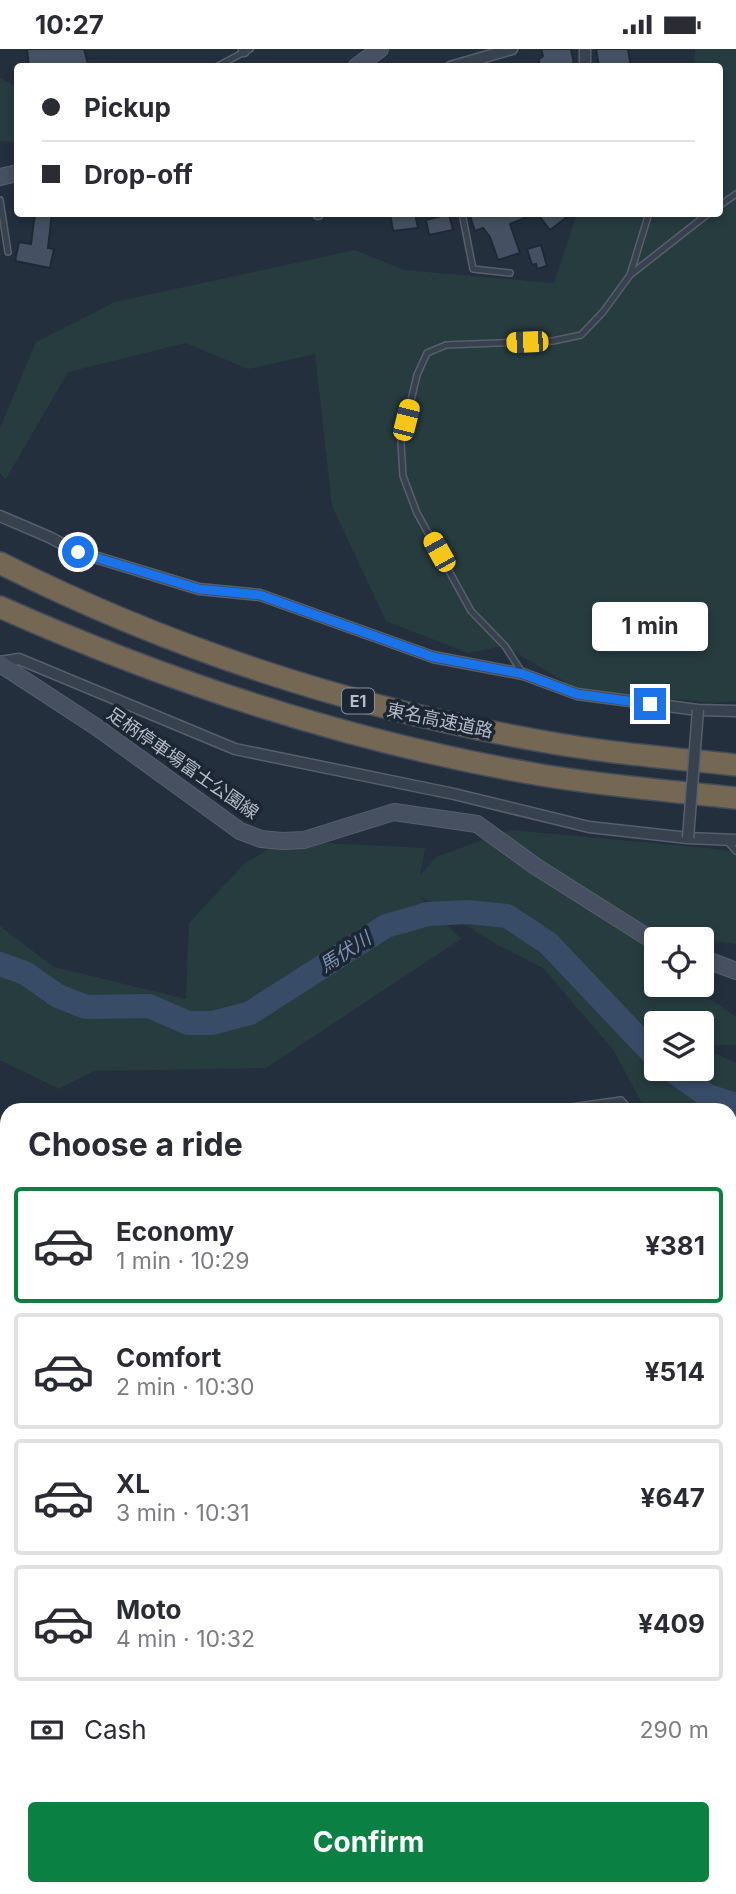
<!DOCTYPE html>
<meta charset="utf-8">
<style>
body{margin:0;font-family:Inter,"Noto Sans JP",sans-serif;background:#f2f2f3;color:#2b2b33;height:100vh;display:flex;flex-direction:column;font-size:26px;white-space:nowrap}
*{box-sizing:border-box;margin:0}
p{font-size:23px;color:#7c7c81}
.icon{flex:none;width:38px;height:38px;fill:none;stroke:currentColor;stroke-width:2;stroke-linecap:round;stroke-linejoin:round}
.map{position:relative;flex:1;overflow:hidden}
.details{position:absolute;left:0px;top:1054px;width:737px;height:793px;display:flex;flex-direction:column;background:#fff;border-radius:21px 21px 0 0;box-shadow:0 4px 10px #0003}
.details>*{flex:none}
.banner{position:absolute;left:14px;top:14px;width:709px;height:154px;border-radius:7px;box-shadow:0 4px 10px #0003;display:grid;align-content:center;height:154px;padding:0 28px;background:#fff}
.tools{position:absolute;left:644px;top:878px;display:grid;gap:14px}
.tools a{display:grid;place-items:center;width:70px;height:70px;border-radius:7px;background:#fff;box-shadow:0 4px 10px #0003;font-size:35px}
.end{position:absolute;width:32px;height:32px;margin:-16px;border:9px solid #1a73e8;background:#fff;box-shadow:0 0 0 4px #fff}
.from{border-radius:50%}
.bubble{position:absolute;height:49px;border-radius:7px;background:#fff;box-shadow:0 4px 10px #0003;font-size:23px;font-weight:700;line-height:49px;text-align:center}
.car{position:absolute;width:21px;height:42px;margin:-21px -10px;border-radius:9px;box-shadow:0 0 5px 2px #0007;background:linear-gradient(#f5c518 24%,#345 0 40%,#f5c518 0 76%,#345 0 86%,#f5c518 0)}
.banner b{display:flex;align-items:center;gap:24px;height:66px;font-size:26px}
.banner b+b{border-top:2px solid #e1e1e2}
.banner i{width:18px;height:18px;background:#2b2b33}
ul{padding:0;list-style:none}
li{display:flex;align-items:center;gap:21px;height:116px;margin:0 14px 10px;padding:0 14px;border:4px solid #e1e1e2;border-radius:7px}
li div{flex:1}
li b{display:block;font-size:26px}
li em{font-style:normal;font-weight:700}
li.on{border-color:#0b8043}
li>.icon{width:63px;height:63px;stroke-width:1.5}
h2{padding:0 28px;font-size:32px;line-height:84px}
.pay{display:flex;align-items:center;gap:18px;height:77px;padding:0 28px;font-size:26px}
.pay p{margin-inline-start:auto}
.primary-button{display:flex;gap:14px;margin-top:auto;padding:14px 28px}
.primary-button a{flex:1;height:80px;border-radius:7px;background:#0b8043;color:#fff;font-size:28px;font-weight:700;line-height:80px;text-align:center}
.status{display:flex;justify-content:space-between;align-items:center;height:49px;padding:0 35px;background:#fff;direction:ltr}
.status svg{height:19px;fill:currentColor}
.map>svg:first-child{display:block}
.green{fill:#263c3f}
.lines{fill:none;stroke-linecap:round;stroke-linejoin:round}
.river{stroke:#394c67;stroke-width:24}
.building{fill:#455162;stroke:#1f2835;stroke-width:2}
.service-casing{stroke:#565f6c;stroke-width:8}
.minor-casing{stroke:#565f6c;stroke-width:13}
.secondary-casing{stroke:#565f6c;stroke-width:18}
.motorway-casing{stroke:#434c59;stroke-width:24}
.path{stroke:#44595c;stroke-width:2.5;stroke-dasharray:5 5;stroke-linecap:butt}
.service{stroke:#38414e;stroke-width:5}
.minor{stroke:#38414e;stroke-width:10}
.secondary{stroke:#465061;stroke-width:16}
.motorway{stroke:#746855;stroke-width:21}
.minor-bridge-casing{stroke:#565f6c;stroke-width:13;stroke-linecap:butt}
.minor-bridge{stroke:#38414e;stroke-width:10}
.route{stroke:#1a73e8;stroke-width:9}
.labels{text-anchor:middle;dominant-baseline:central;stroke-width:7;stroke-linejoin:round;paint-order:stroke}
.shield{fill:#1d2633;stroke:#878f9c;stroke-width:2}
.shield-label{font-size:16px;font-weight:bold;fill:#b4bcc9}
.street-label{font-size:18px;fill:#b4bcc9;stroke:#1d2633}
.water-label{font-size:19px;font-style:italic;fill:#7c92b1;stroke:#1d2633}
</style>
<div class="status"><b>10:27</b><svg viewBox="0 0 49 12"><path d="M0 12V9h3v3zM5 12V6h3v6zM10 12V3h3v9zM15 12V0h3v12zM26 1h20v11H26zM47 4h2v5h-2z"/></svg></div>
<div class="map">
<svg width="736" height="1845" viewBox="0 0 736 1845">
<rect width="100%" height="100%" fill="#242f3e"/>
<!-- green -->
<g class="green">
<polygon points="695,0 736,0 736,652 714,654 577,640 505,597 468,604 386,572 332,457 315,305 248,320 186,294 68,323 6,430 0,425 0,379 36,293 115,253 355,201 404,221 554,234 577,165 719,164 719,18 694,17"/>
<polygon points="0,29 17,38 17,94 0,92"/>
<polygon points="511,781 707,799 736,803 736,895 682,888 678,891 656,891 656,936 690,936 736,968 736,996 702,996 702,975 656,975 656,1020 702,1020 702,998 736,1014 736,1113 730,1111 730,1060 645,1060 614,1002 543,919 494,894 419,847 461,890 266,1019 94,1022 59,1040 0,1011 0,877 54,918 186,950 189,874 244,815 282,792 425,799 420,826 436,808"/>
<polygon points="0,1708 7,1709 7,1839 207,1839 206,1845 0,1845"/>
</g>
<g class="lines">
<!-- river -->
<g class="river">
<polyline points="0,915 25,924 58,947 86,958 149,957 188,974 212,974 250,964 386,877 428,865 468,863 507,867 548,894 656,1008"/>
<polyline points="670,1020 708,1047 736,1056"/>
<polyline points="0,1463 7,1464"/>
<polyline points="497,1839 501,1845"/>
</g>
</g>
<!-- building -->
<g class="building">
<polygon points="27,0 84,0 89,18 29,18"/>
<polygon points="541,0 571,0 574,15 539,18 539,10 543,7"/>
<polygon points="596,0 628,0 631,18 599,18"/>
<polygon points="35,164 52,164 48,199 54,200 50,219 15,212 19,193 31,195"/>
<polygon points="390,164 415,164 418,179 393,182"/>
<polygon points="469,164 534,164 534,165 510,175 520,204 498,211 490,188 483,179 475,182"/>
<polygon points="537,164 572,164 550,181"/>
<polygon points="449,165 453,181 429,186 426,171"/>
<polygon points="541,196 547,217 537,220 536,215 532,216 527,200"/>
</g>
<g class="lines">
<!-- service casing -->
<g class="service-casing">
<g id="service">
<polyline points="216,18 250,0"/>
<polyline points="0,151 8,203"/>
<polyline points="719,157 736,145"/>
<polyline points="462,164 473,220 510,224"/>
<polyline points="630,226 649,164"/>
<polyline points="523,625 505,597 471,562 417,464 403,427 401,394 417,326 427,304 446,296 553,292 581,286 603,263 630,226 709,164"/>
<polyline points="728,793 736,802"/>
<polyline points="557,1060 621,1051 629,1060"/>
<polyline points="0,1134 7,1126"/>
<polyline points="730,1139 736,1152"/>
<polyline points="0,1255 7,1260"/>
<polyline points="0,1571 7,1572"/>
<polyline points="216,1845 218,1839"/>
</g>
</g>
<!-- minor casing -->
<g class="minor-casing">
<g id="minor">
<polyline points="244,0 244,2"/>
<polyline points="450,18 512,0"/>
<polyline points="585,18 585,0"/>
<polyline points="318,164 318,165"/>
<polyline points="0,467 49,488 78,503 199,540 260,546 433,608 523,625 577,645 698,661 736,662"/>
<polyline points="0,613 19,610 235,700 454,745 589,778 688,789 736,791"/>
<polyline points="730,1232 736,1228"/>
<polyline points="730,1537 736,1541"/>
</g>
</g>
<!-- secondary casing -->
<g class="secondary-casing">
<g id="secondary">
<polyline points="356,18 380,0"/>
<polyline points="0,128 18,124"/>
<polyline points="0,615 98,679 240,782 261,790 282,792 304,791 394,763 477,775 535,817 644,886 656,892"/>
<polyline points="702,909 736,922"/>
</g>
</g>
<!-- motorway casing -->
<g class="motorway-casing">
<g id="motorway">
<path d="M0,514C171,600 353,659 541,692C606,704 671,709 736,716"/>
<path d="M0,558C173,635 354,694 541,726C606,737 671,742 736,749"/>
</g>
</g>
<!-- path -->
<g class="path">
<polyline points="475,1839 478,1845"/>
<polyline points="516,1839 519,1845"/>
</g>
<!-- service -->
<use href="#service" class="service"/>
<!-- minor -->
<use href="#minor" class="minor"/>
<!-- secondary -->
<use href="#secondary" class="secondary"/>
<!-- motorway -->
<use href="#motorway" class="motorway"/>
<!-- minor-bridge casing -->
<g class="minor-bridge-casing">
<polyline id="minor-bridge" points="688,789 698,661"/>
</g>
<!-- minor-bridge -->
<use href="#minor-bridge" class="minor-bridge"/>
</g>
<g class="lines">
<!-- route -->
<polyline class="route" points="78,503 199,540 260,546 433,608 523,625 577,645 650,655"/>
</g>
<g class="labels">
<!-- shield labels -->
<rect class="shield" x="342" y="639.5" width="32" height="25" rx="5"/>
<g class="shield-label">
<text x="358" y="652">E1</text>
</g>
<!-- street labels -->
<g class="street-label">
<text transform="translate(440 671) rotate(12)">東名高速道路</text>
<text transform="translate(183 714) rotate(35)">足柄停車場富士公園線</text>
</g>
<!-- water labels -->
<g class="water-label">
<text transform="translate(345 903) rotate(-33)">馬伏川</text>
</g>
</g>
</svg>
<div class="tools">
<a><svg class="icon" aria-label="locate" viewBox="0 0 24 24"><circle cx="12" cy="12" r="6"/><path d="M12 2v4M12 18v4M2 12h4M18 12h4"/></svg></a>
<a><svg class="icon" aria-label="layers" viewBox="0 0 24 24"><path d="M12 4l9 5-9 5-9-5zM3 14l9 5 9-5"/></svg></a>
</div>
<i class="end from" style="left:78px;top:503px"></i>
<i class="end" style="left:650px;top:655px"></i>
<div class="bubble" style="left:592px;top:553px;width:116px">1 min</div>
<i class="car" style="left:527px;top:293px;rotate:268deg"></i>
<i class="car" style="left:406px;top:371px;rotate:14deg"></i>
<i class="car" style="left:439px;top:503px;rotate:331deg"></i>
<div class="banner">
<b><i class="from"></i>Pickup</b>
<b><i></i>Drop-off</b>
</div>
<section class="details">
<h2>Choose a ride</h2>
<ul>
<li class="on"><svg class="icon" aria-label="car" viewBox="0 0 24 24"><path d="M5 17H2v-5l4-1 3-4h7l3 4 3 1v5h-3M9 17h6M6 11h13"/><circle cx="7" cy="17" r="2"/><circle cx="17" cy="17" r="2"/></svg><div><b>Economy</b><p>1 min · 10:29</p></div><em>¥381</em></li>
<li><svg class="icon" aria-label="car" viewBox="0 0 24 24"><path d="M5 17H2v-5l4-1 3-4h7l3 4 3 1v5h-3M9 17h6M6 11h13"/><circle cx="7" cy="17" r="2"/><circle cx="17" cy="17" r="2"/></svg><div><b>Comfort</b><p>2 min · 10:30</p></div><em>¥514</em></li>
<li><svg class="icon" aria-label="car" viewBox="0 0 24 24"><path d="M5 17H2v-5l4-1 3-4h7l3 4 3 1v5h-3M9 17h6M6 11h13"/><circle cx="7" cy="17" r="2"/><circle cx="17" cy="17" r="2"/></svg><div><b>XL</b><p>3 min · 10:31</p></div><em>¥647</em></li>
<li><svg class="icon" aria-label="car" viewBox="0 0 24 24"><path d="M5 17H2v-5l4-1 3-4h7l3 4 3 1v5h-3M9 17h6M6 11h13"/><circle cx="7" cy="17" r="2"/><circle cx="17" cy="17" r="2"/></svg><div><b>Moto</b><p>4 min · 10:32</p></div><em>¥409</em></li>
</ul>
<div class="pay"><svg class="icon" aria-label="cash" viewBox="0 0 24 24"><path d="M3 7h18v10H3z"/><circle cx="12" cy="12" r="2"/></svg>Cash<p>290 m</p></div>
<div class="primary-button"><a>Confirm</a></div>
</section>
</div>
